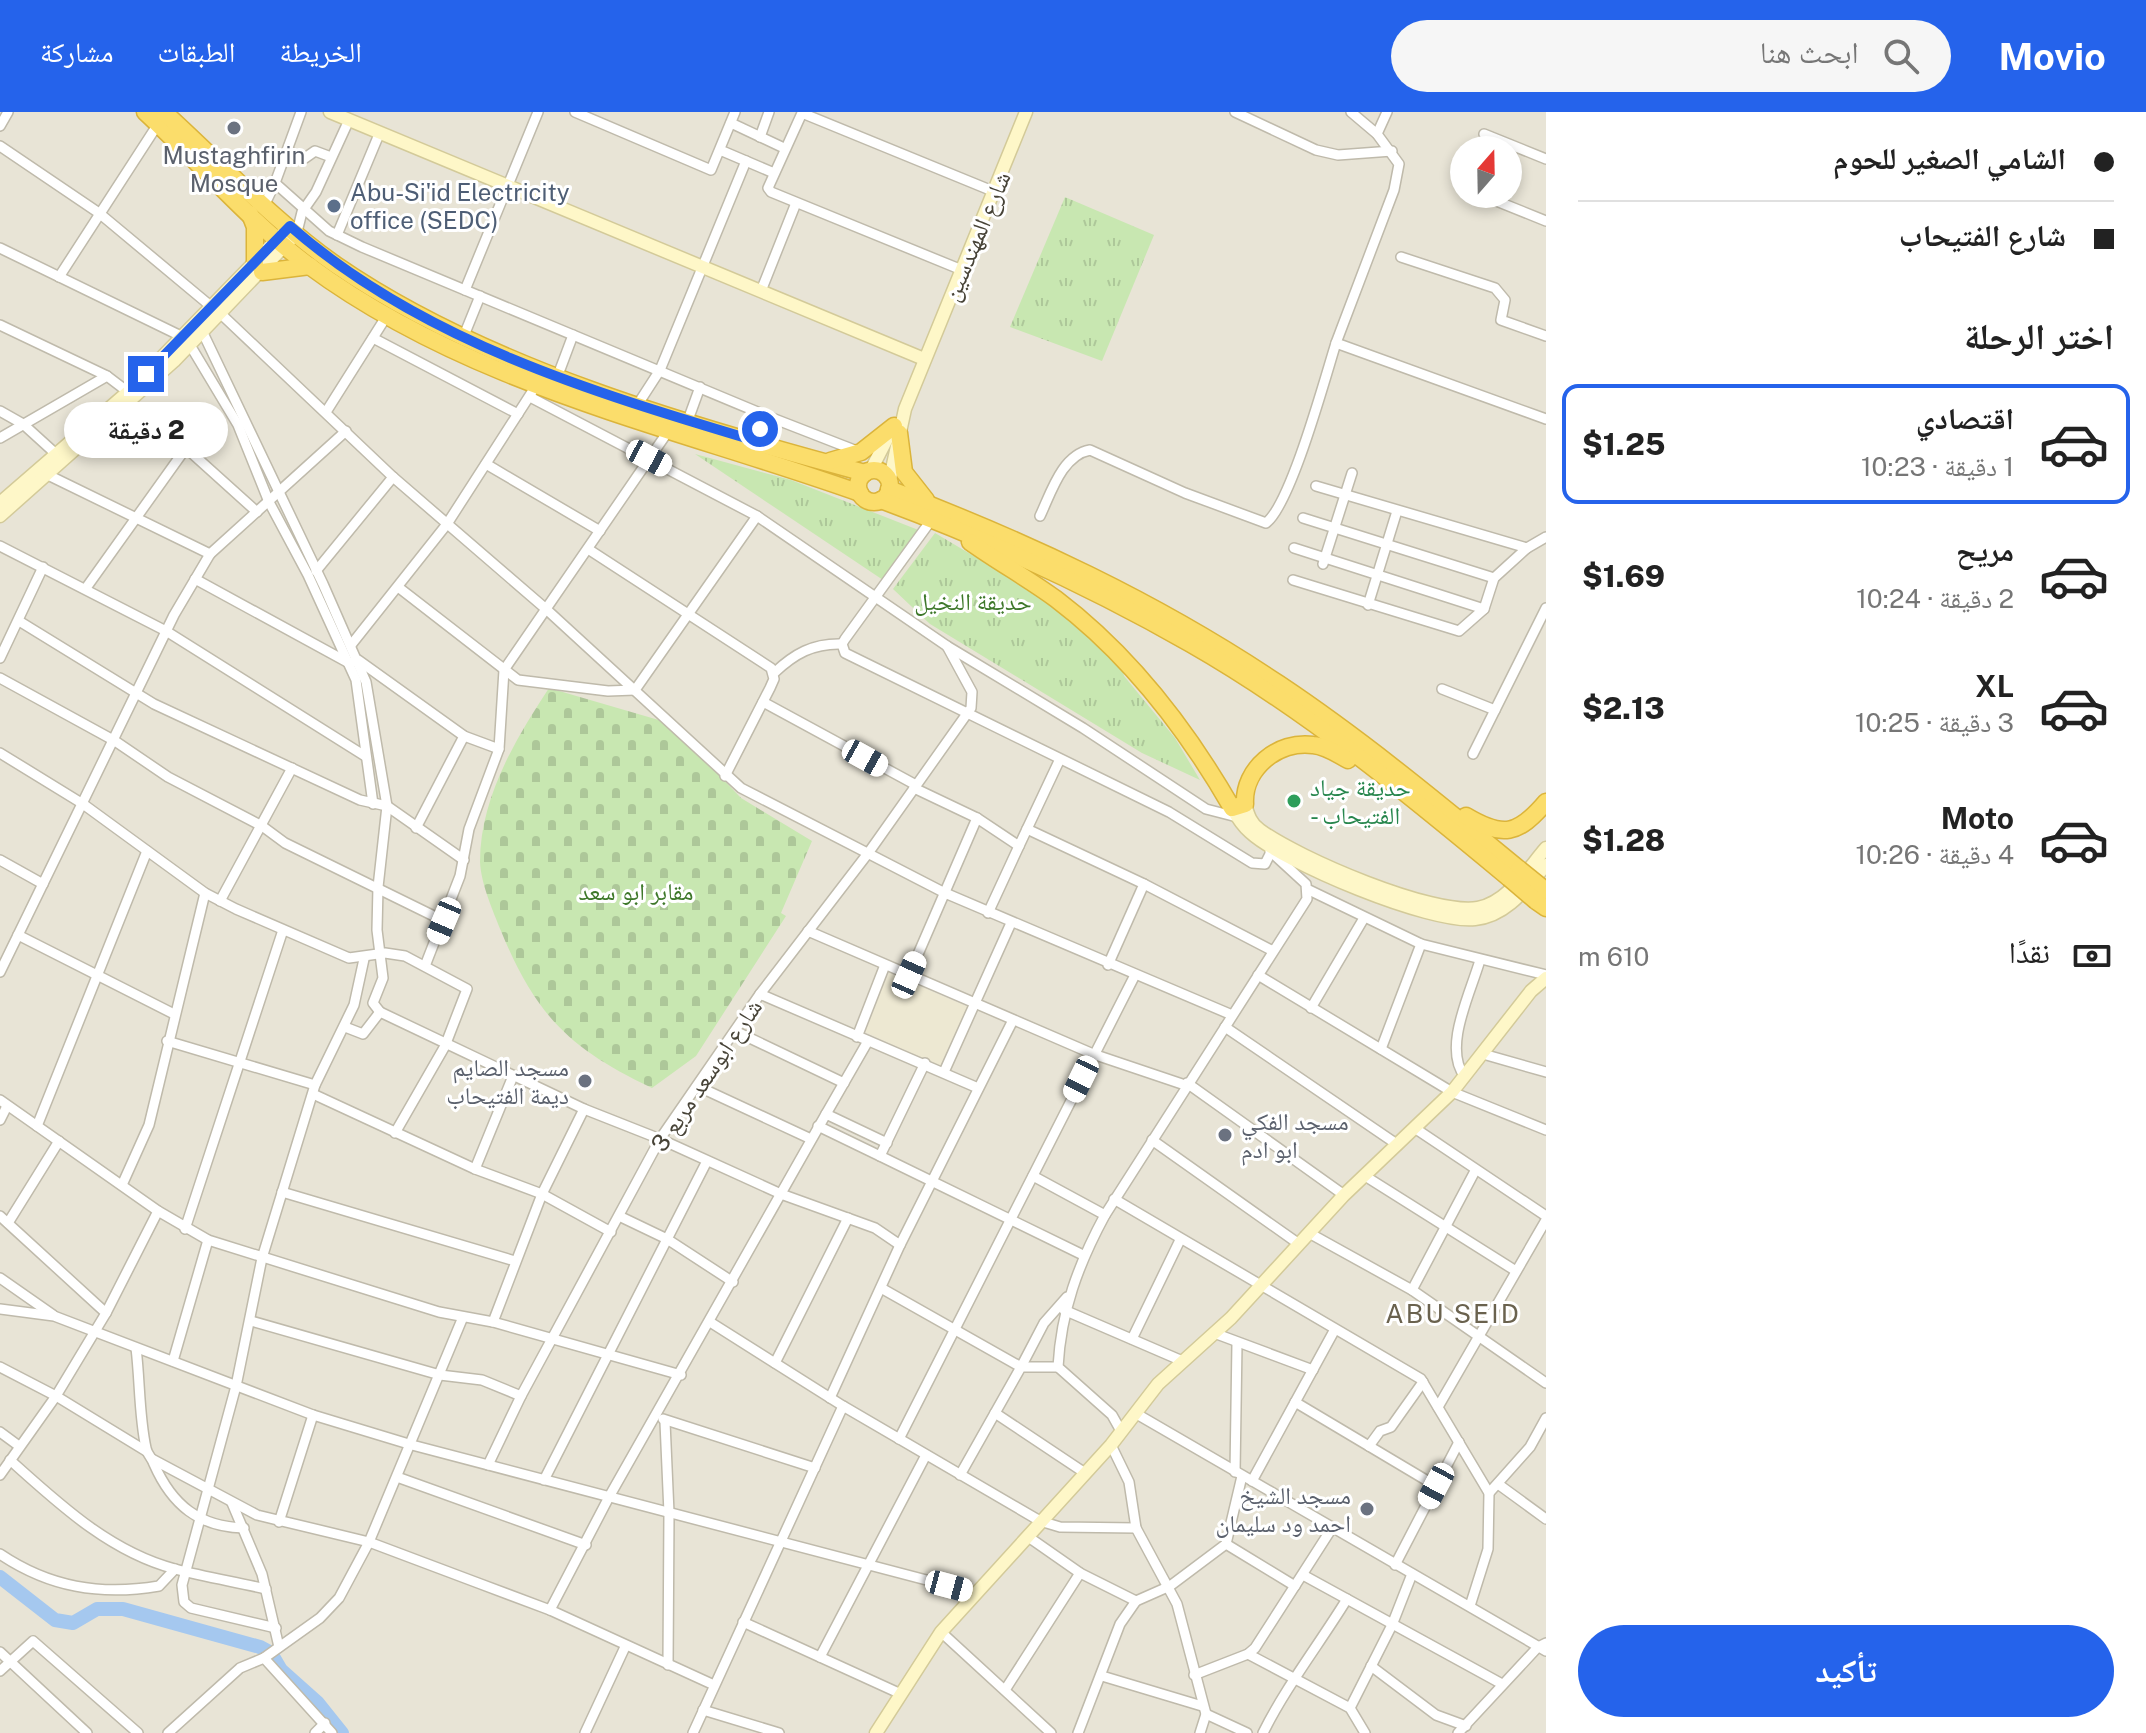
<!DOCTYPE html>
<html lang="ar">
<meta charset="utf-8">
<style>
body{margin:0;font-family:"Public Sans","Noto Naskh Arabic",sans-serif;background:#f6f6f6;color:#222;direction:rtl;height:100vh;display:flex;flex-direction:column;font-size:30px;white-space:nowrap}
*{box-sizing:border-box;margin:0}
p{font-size:26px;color:#767676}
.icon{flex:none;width:44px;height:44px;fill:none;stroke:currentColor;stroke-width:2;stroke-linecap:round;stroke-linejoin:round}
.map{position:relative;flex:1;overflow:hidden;direction:ltr}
.panel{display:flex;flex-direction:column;background:#fff;width:600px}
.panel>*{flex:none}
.top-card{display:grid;align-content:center;height:176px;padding:0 32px;background:#fff}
.needle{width:52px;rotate:20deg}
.controls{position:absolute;left:1450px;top:24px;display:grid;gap:16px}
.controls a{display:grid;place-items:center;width:72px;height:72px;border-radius:50%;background:#fff;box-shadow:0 4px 12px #0003;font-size:40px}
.end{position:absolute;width:36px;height:36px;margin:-18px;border:10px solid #2563eb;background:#fff;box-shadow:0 0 0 4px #fff}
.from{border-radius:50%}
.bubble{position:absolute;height:56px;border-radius:28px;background:#fff;box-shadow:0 4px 12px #0003;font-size:26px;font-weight:800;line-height:56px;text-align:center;direction:rtl}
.car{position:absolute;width:24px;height:48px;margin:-24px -12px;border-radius:10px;box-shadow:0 0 6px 2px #0007;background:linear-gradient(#fff 24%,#345 0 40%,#fff 0 76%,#345 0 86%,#fff 0)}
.top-card b{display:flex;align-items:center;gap:28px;height:76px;font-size:30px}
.top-card b+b{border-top:2px solid #e0e0e0}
.top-card i{width:20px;height:20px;background:#222}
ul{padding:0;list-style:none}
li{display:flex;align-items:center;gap:24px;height:120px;margin:0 16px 12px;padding:0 16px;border:4px solid transparent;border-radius:16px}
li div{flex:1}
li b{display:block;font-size:30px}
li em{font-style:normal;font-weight:800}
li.on{border-color:#2563eb}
li>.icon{width:72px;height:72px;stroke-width:1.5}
h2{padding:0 32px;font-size:36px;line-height:96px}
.pay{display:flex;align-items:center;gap:20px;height:88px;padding:0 32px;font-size:30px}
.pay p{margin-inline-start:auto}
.button{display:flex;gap:16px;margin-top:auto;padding:16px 32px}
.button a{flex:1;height:92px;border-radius:48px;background:#2563eb;color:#fff;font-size:32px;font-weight:800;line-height:92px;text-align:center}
header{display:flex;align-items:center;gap:48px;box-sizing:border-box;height:112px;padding:0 40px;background:#2563eb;color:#fff}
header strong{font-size:38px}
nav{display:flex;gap:44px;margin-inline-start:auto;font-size:28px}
.search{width:560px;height:72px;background:#f6f6f6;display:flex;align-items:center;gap:20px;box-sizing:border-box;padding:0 28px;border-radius:44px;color:#767676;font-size:30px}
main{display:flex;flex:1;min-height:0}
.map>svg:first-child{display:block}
.residential{fill:#e8e4d6;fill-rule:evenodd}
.education{fill:#ede8d2}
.grass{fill:url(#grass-tufts)}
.cemetery{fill:url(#cemetery-stones)}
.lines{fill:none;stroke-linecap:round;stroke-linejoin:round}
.river{stroke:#a5c8ef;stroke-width:14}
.street-casing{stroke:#bfbaab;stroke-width:12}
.secondary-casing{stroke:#d3ca99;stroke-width:15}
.highway-casing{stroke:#dbb43b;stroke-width:19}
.street{stroke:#fff;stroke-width:9}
.secondary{stroke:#fef7c8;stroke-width:12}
.highway{stroke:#fbdd6b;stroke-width:16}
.highway-bridge-casing{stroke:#dbb43b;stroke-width:19;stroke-linecap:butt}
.highway-bridge{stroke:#fbdd6b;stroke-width:16}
.route{stroke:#2563eb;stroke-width:10}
.worship-dot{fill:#6b7280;stroke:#fff;stroke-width:3}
.service-dot{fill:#5c6f8a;stroke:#fff;stroke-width:3}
.leisure-dot{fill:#2e9e5b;stroke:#fff;stroke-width:3}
.labels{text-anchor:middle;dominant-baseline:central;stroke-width:6;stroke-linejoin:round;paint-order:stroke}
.worship-label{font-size:24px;fill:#5b616d;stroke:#fff;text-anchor:end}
.service-label{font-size:24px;fill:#4e5e75;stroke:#fff;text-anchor:start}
.street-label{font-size:24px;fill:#474337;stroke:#fff}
.park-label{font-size:24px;fill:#3e782a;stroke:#fff}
.leisure-label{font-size:24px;fill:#27864d;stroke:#fff;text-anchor:start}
.neighbourhood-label{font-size:26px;letter-spacing:2px;fill:#6a624e;stroke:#fff}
</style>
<header>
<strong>Movio</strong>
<div class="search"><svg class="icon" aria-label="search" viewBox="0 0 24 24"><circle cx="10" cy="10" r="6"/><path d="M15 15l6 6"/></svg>ابحث هنا</div>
<nav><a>الخريطة</a><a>الطبقات</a><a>مشاركة</a></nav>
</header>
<main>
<section class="panel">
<div class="top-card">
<b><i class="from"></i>الشامي الصغير للحوم</b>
<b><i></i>شارع الفتيحاب</b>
</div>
<h2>اختر الرحلة</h2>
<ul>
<li class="on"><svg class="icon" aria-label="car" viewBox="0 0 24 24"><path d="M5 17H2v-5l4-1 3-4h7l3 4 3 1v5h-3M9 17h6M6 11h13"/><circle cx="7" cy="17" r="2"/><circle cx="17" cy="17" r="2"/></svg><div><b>اقتصادي</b><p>1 دقيقة · 10:23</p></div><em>$1.25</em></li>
<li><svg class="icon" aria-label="car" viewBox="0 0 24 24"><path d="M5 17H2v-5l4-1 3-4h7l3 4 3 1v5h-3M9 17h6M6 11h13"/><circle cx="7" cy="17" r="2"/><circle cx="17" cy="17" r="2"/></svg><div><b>مريح</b><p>2 دقيقة · 10:24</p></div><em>$1.69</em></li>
<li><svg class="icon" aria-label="car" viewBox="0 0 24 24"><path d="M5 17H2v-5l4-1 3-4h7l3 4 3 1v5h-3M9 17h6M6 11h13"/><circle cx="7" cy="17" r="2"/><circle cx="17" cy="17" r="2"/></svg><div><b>XL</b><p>3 دقيقة · 10:25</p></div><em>$2.13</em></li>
<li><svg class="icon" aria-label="car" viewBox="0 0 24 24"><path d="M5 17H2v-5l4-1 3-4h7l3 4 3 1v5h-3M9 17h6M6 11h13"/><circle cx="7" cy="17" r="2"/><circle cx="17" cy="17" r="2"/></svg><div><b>Moto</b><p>4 دقيقة · 10:26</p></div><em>$1.28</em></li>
</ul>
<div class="pay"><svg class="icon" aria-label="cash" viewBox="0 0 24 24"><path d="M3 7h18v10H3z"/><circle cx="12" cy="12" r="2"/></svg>نقدًا<p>610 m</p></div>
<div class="button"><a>تأكيد</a></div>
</section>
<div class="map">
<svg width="1546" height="1621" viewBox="0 0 1546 1621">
<defs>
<pattern id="grass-tufts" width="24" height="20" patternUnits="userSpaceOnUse" patternTransform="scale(2)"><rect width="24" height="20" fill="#c8e7b1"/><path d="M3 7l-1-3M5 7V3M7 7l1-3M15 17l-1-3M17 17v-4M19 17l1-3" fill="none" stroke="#adc799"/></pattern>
<pattern id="cemetery-stones" width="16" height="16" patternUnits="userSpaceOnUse" patternTransform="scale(2)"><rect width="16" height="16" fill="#c8e7b1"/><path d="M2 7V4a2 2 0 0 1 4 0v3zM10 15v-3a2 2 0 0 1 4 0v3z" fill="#adc799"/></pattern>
</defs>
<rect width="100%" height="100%" fill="#f4f2e8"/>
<!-- residential -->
<path class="residential" d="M0,0H1546V1621H0ZM1464,38H1508V82H1464Z"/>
<!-- education -->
<polygon class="education" points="889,861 968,895 942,956 863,919"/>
<!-- grass -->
<g class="grass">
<polygon points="1065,85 1154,123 1102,249 1010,215"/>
<polygon points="695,342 791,368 921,419 886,470"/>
<polygon points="935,421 1038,482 1121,549 1124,564 1175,626 1200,668 1142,641 930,512 893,477"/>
</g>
<!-- cemetery -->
<path class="cemetery" d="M549,576L669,611L741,686L812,729L781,801L786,804L696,944L652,976C570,937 536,904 501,819C493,799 481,772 480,750C480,686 515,628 549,576Z"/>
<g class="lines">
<!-- river -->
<polyline class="river" points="0,1465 55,1508 73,1511 97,1497 123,1497 260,1535 271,1541 281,1558 318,1591 342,1621"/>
<!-- street casing -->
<g class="street-casing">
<g id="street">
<polyline points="575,0 711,58 735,0"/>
<polyline points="1235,0 1316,38 1338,43 1392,39"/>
<polyline points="1351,0 1377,22 1399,52 1394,78 1336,231 1546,307"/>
<polyline points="731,11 784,36"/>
<polyline points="0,14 8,0"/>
<polyline points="1377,22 1387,0"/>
<polyline points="1484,22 1546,47"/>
<polyline points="760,25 769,0"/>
<polyline points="0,34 99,101 213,196"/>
<polyline points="720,38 774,61"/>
<polyline points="287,39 305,46 315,39 331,45"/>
<polyline points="275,71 301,0"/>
<polyline points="1479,82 1546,109"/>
<polyline points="265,92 275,71 329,119 362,135 767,304 756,329"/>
<polyline points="297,120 302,100 316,80 349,8"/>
<polyline points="337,123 380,20"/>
<polyline points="0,136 183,225"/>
<polyline points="1401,145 1495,176 1505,188 1501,208 1546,224"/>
<polyline points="962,158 771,80 768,76 802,1 995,80"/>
<polyline points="59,165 158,12"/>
<polyline points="465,178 538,0"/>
<polyline points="761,179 796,91"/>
<polyline points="221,202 393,365 546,497 741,676 945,781 1232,903"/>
<polyline points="0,213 107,264 128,280"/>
<polyline points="203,221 323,472 366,570 387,694 378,775 377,818 383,866 373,891 380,900"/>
<polyline points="373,226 518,302"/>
<polyline points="463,226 480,184"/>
<polyline points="190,233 238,313 269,390 308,463 356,568 373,692"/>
<polyline points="558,263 573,223"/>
<polyline points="530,285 757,404 947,534 1083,616 1206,697 1237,705"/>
<polyline points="638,292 660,258 746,49"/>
<polyline points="121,298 186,336 257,400"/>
<polyline points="0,299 23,312 56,342"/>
<polyline points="326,300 386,205"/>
<polyline points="767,304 857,339"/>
<polyline points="688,308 700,275"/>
<polyline points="0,326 107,264"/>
<polyline points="486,352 600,419"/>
<polyline points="48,363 210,442"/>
<polyline points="1316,374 1527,436 1546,425"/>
<path d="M1040,404C1051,381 1062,343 1090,338L1185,381L1266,411C1291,392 1325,266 1336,231"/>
<polyline points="1303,406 1494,466 1527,436"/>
<polyline points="932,407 845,527 842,532 845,541 1169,700 1252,751 1265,752 1271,740"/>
<polyline points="0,434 166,519 365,644"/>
<polyline points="1294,436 1484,497 1494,466"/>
<polyline points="588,437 771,556 774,567 770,576 725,664"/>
<polyline points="1323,452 1352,361"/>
<polyline points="316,459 393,365"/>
<polyline points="195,467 349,551 358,548 464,624 499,637"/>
<polyline points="1293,468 1459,519 1484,497"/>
<polyline points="398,475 518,568 608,579 635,578 757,404"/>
<polyline points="86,476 186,336"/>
<polyline points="1368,493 1397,399"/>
<polyline points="19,509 154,592 360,688 387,694 464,748"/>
<polyline points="351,533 447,412 532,280"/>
<polyline points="0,546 43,455"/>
<path d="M774,561C794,542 813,531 842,532"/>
<polyline points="0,566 115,629 168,665 262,714 285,731 444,809"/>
<polyline points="1442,577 1495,598"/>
<polyline points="763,590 916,673"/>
<polyline points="0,641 83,692 205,781 236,797 349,846 385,841 405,844 467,877 445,934 395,1021"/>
<polyline points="1473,642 1546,496"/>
<polyline points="914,676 977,706 1019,734 1059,649"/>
<polyline points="416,716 464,624"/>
<polyline points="1027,717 1144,772 1273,839"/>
<polyline points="0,748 43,772"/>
<polyline points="1309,778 1421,832 1546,863"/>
<polyline points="220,789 292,656"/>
<polyline points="988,801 1019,734"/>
<polyline points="808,819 1093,942 1185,973"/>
<polyline points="18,823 174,902"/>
<polyline points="1108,853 1144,772"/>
<polyline points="425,854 460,764 469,717 499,637 504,558 669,318"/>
<polyline points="0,860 174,503 210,442 346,319"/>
<polyline points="909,863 977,706"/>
<polyline points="1258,863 1452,980 1546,1018"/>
<polyline points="760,882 978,976"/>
<polyline points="1311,896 1364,806"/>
<polyline points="345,915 363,922 380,900 584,997 660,1027 781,1082 875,1116 900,1133 1013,908"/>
<polyline points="1225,915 1398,1033"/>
<polyline points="735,919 844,971"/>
<polyline points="857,925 885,853"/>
<polyline points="167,929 315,973"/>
<polyline points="1381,937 1421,832"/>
<polyline points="1483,942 1546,960"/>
<polyline points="925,951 880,1044 1083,1143"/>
<polyline points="944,960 1011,811"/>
<path d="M1465,965C1442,936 1471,880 1480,848"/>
<polyline points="1187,971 1344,1083"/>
<polyline points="697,974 811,1027"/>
<polyline points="313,982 475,1057 542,1082 611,1120"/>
<polyline points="0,988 158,1099 208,1128 439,1200 493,1210 681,1263"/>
<polyline points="826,1002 868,929"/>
<polyline points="0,1008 7,994"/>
<polyline points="37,1014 147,739"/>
<polyline points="818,1014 880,1044"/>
<polyline points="1416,1017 1546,1104"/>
<polyline points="1152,1028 1299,1132"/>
<polyline points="475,1057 513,964"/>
<polyline points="1033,1064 1105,1103"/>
<polyline points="1365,1064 1516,1159"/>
<polyline points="122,1073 149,1013 205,781"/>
<polyline points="282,1080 515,1149"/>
<polyline points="1114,1087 1421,1267 1489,1381 1488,1437 1470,1494"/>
<polyline points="0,1104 106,1201 56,1284 0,1363"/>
<polyline points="619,1104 667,1127 733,1170"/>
<polyline points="8,1111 59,1029"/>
<polyline points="185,1117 283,818"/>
<polyline points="1309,1121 1412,1178 1546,1271"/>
<polyline points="0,1166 53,1203"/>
<polyline points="881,1176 1021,1255 1044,1211 1067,1185"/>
<polyline points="1412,1178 1475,1059"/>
<polyline points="0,1197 54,1204 313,1303 412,1333 976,1481"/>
<polyline points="1064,1198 1180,1248"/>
<polyline points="106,1201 158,1099"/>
<polyline points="251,1209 440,1263 482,1268 521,1284"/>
<polyline points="493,1210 542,1082 584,997"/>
<polyline points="710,1210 843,1294 1040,1409 1060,1415 1136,1416"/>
<polyline points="1214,1221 1313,1258"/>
<polyline points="1132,1227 1180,1128"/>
<path d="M136,1236C140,1268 139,1304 146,1336C147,1342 152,1346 154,1352C172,1393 199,1415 244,1416"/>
<polyline points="173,1249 208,1128"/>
<polyline points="775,1251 848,1106"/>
<polyline points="0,1255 56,1284 146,1339"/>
<polyline points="830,1286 900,1133"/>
<polyline points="1295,1290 1436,1374"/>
<polyline points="1438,1295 1546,1108"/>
<polyline points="995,1301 1085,1361"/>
<polyline points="1135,1301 1546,1539"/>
<polyline points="663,1307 815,1356"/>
<polyline points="665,1310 669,1401 668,1553"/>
<path d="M1121,1319L1112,1303L1058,1255C1061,1199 1078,1153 1105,1103L1307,787L1306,772L1270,739"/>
<polyline points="0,1320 19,1334"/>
<polyline points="899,1327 1135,863"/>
<polyline points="1111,1333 1129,1370 1136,1416 1177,1492 1206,1602 1200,1621"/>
<polyline points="1369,1334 1380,1319 1391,1315 1423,1270"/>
<polyline points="152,1347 257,1403 369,1430 478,1471 550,1498 714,1573"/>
<path d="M10,1348C59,1392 110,1440 175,1457C205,1465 236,1470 266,1477"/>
<polyline points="488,1353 521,1284 660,1027 760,882 869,740 971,596 972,580 947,534"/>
<polyline points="1235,1360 1237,1231"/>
<polyline points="960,1363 1021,1255 1058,1255"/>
<polyline points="397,1365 586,1433"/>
<polyline points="544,1368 707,1049"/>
<polyline points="1252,1369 1334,1219"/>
<polyline points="1498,1372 1546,1407"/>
<polyline points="1489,1381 1530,1335 1546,1306"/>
<polyline points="232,1391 262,1462 279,1535"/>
<polyline points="279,1410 313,1303"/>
<polyline points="1027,1424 1080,1461 1136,1489"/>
<polyline points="1226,1432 1295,1474"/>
<path d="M0,1442C49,1475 100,1484 159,1474L175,1457"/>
<polyline points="1395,1453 1459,1330"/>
<polyline points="1303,1463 1502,1572"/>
<polyline points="550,1498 609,1385 826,1002 887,1031"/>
<polyline points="743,1510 901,1582"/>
<polyline points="276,1516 191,1496 184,1490 182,1473 236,1274 262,1146 315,973 354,893 364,847"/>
<polyline points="941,1520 1051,1621"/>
<polyline points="0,1540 87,1621"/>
<polyline points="1248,1542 1350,1596 1365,1621"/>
<polyline points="820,1545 926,1343"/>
<polyline points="264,1546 320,1506 339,1486 369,1430 463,1205"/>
<polyline points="1371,1554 1436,1603 1466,1614"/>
<polyline points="0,1559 33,1529 138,1621"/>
<polyline points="1194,1563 1248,1542 1255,1536 1332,1416"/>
<polyline points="1102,1564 1202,1594"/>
<polyline points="1005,1578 1080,1461"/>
<polyline points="1350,1596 1392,1513 1412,1462"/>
<polyline points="703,1598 779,1621"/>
<polyline points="1206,1602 1247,1621"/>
<polyline points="168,1621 240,1556 264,1546 332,1621"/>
<polyline points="315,1621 325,1611"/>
<polyline points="585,1621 625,1535"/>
<polyline points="693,1621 843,1294"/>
<polyline points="1078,1621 1120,1512 1136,1489 1170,1474 1226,1432 1242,1364"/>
<path d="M1263,1621C1285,1576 1320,1531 1347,1487"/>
<polyline points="1458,1621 1538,1535 1546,1531"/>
</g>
</g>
<!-- secondary casing -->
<g class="secondary-casing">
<g id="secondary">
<polyline points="330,0 924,247"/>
<polyline points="871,358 892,317"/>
<polyline points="889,371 905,297 1026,0"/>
<polyline points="0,391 128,280 282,122"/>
<polyline points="0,404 174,249 290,128"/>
<path d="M1245,692C1248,703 1251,712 1260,718C1298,746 1433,804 1478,796C1508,790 1527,758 1546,736"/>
<path d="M1232,696C1237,705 1242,713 1250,720C1284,751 1430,812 1475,807C1507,804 1527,775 1546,753"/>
<polyline points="876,1621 941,1520 1111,1333 1158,1272 1231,1206 1344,1083 1452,980 1531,879 1546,866"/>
</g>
</g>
<!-- highway casing -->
<g class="highway-casing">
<g id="highway">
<path d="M145,0C199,50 249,109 308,153C471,274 672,314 860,381"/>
<path d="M164,0C218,49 277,112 336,153C484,255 692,315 865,361"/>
<polyline points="250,102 255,115 255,151"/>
<polyline points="262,160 310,154"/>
<polyline points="899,321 904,360 926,388"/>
<polyline points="830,349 861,340 894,314"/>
<circle cx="874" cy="374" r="16"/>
<path d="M889,377C1026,429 1157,490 1279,572C1363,628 1441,693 1519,757"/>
<path d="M881,388C989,428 1091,475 1191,532C1305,597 1408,682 1509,766"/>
<path d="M970,430C998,450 1029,467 1056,487C1130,543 1186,616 1232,696L1245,692C1243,657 1278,628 1313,633C1326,634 1337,642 1348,648"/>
<path d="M1466,704C1503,726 1518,723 1546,690"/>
<polyline points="1536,789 1546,796"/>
</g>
</g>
<!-- street -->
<use href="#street" class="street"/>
<!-- secondary -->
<use href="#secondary" class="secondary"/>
<!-- highway -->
<use href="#highway" class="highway"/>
<!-- highway-bridge casing -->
<g class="highway-bridge-casing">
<g id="highway-bridge">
<polyline points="1519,757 1545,778"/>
<polyline points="1509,766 1536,789"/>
</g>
</g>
<!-- highway-bridge -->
<use href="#highway-bridge" class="highway-bridge"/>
</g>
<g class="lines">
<!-- route -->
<path class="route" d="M146,262L290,114C421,229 592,280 756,329L760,317"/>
</g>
<!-- markers -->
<g class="worship-dot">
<circle cx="234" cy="16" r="8"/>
<circle cx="585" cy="969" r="8"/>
<circle cx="1225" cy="1023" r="8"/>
<circle cx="1367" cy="1397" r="8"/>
</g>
<circle class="service-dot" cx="334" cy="94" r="8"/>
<circle class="leisure-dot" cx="1294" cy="689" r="8"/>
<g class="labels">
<!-- worship labels -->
<g class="worship-label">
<text x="234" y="43" text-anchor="middle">Mustaghfirin<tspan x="234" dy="28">Mosque</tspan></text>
<text x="569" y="955">مسجد الصايم<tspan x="569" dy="28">ديمة الفتيحاب</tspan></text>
<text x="1241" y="1009" text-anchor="start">مسجد الفكي<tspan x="1241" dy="28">ابو ادم</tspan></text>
<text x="1351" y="1383">مسجد الشيخ<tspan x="1351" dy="28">احمد ود سليمان</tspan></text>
</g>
<!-- service labels -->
<g class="service-label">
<text x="350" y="80">Abu-Si'id Electricity<tspan x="350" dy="28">office (SEDC)</tspan></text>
</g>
<!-- street labels -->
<g class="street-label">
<text transform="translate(976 124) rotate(-67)">شارع المهندسين</text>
<text transform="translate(706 963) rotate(-56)">شارع ابوسعد مربع 3</text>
</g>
<!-- park labels -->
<g class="park-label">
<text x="973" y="489">حديقة النخيل</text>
<text x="636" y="779">مقابر ابو سعد</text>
</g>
<!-- leisure labels -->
<g class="leisure-label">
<text x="1310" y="675">حديقة جياد<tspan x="1310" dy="28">- الفتيحاب</tspan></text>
</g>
<!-- neighbourhood labels -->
<g class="neighbourhood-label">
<text x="1453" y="1201">ABU SEID</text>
</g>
</g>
</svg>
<div class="controls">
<a><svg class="needle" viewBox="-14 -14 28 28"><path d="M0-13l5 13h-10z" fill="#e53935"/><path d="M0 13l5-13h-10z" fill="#767676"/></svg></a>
</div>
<i class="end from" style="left:760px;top:317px"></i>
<i class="end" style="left:146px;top:262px"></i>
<div class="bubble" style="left:64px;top:290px;width:164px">2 دقيقة</div>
<i class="car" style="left:649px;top:346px;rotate:118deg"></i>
<i class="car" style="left:865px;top:646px;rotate:119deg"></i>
<i class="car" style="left:444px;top:809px;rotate:203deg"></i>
<i class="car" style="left:909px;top:863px;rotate:24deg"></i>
<i class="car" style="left:1081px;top:967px;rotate:206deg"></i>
<i class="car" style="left:1436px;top:1374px;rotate:208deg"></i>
<i class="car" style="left:949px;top:1474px;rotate:105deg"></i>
</div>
</main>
